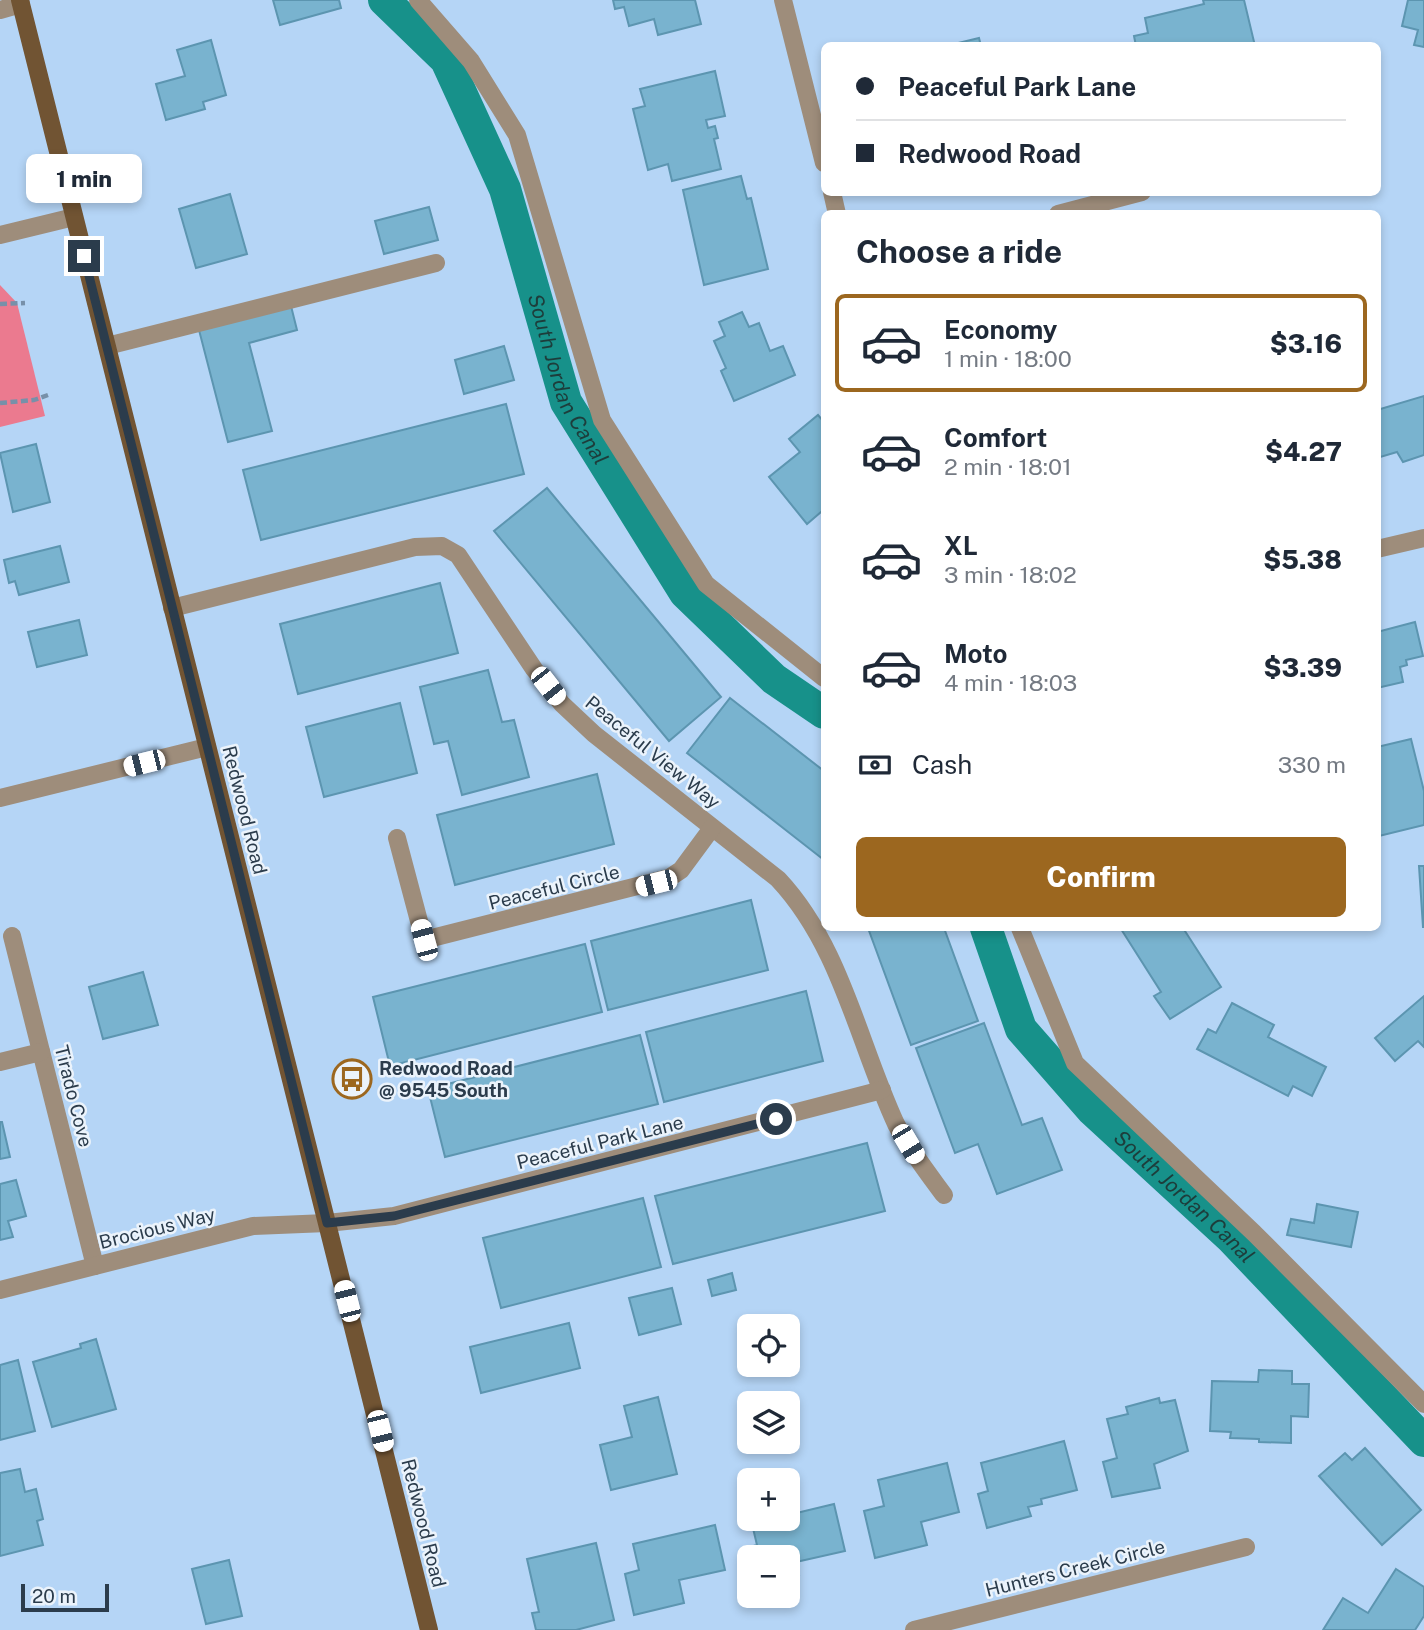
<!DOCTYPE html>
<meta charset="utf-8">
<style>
body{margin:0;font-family:"Public Sans",sans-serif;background:#f2f2f3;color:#1f2937;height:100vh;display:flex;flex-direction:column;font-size:26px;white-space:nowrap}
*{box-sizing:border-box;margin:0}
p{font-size:23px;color:#747a83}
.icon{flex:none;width:38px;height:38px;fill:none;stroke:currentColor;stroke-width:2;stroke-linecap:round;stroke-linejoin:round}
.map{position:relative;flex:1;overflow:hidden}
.sheet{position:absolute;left:821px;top:210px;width:560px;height:721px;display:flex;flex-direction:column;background:#fff;border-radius:10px;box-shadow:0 4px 10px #0003}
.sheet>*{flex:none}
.hud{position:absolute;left:821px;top:42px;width:560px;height:154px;border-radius:10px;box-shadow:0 4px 10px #0003;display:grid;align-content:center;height:154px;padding:0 35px;background:#fff}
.fabs{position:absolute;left:737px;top:1314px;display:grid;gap:14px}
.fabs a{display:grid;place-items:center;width:63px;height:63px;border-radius:10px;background:#fff;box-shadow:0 4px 10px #0003;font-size:35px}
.scale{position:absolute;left:21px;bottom:18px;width:88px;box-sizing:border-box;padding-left:7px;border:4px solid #2b3c4c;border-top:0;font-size:19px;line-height:24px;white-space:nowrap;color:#2b3c4c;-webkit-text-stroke:5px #ebf3fb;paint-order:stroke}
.end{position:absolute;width:32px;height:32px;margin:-16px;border:9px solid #2b3c4c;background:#fff;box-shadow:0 0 0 4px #fff}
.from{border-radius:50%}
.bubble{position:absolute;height:49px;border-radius:10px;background:#fff;box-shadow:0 4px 10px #0003;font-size:23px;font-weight:800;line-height:49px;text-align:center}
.car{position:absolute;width:21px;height:42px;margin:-21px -10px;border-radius:9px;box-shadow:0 0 5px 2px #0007;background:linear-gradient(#fff 24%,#345 0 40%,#fff 0 76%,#345 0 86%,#fff 0)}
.hud b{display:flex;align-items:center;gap:24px;height:66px;font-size:26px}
.hud b+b{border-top:2px solid #e0e1e3}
.hud i{width:18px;height:18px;background:#1f2937}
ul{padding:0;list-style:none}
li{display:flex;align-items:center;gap:21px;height:98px;margin:0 14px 10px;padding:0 21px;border:4px solid transparent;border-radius:10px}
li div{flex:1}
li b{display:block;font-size:26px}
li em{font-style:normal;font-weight:800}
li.selected{border-color:#9c671f}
li>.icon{width:63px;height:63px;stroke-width:1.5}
h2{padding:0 35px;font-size:32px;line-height:84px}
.pay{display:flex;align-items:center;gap:18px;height:77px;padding:0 35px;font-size:26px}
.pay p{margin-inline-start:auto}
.button{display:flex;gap:14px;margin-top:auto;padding:14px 35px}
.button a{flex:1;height:80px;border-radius:10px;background:#9c671f;color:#fff;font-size:28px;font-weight:800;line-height:80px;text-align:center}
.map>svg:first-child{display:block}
.green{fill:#eb7a8f}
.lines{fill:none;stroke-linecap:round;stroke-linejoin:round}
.canal{stroke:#17918a;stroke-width:32}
.building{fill:#79b3cf;stroke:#5c95b0;stroke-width:2}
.path{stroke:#7790a9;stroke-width:4.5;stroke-dasharray:7 3.5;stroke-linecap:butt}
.minor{stroke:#9e8d7b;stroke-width:18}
.major{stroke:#715433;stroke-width:18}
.route{stroke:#2b3c4c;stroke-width:9}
.labels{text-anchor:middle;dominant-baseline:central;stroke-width:5;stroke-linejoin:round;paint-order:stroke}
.street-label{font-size:19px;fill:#2b3c4c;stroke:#ebf3fb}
.poi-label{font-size:19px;font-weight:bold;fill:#2b3c4c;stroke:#ebf3fb;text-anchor:start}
.water-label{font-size:21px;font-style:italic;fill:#1d3d3b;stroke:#ebf3fb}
</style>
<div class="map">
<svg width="1424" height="1630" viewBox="0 0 1424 1630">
<rect width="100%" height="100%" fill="#b5d5f6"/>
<!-- green -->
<polygon class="green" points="0,285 17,303 45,416 0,427"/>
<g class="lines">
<!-- canal -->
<g class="canal">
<path id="s1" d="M384,0L446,60L505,189L566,402L685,593L774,679L824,713"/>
<path id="s2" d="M986,928L1021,1029L1092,1110L1231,1238L1424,1441"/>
</g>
</g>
<!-- building -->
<g class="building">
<polygon points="273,0 339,0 341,8 280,25"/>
<polygon points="613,0 695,0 701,24 658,35 654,19 629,26 624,7 615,9"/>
<polygon points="1203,0 1244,0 1255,46 1136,46 1134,36 1148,33 1145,18 1204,4"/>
<polygon points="1408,0 1424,0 1424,47 1414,45 1418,30 1402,26"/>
<polygon points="979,38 981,46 958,46 958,43"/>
<polygon points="211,40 226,95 203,102 205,109 166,120 156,84 185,76 177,50"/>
<polygon points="715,71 725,116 706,120 708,128 715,126 718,138 714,139 721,169 672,181 668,164 648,170 633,109 645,106 640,89"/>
<polygon points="741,176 747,199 751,198 768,269 704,285 683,190"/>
<polygon points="230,194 247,254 196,268 179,209"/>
<polygon points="429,207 438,240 384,254 375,221"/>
<polygon points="291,306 297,330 249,343 272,431 228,442 199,330"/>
<polygon points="742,312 749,327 759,323 770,351 783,346 795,375 734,401 721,371 726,368 714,341 725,336 719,322"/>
<polygon points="504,346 514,380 464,394 455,360"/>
<polygon points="1424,396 1424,455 1403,462 1397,452 1377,458 1377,410"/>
<polygon points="506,404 524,474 261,540 243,470"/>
<polygon points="818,415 824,422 824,516 821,512 807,524 769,477 800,452 789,439"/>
<polygon points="36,444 50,502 13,512 0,453"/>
<polygon points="547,488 721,697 669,741 494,531"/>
<polygon points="60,546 69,582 19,595 15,581 9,583 4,560"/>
<polygon points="440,583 458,653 298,694 280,624"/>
<polygon points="79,620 87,655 37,667 28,632"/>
<polygon points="1415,622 1423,656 1406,660 1407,665 1400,667 1403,682 1377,688 1377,632"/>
<polygon points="488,670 502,722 514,720 529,777 462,795 448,741 434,744 420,687"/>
<polygon points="730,698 824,771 824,860 687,753"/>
<polygon points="400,703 417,773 324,797 306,727"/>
<polygon points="1411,739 1424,791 1424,825 1379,836 1377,747"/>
<polygon points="597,774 614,844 455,885 437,815"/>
<polygon points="1419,866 1424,866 1424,927 1423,927"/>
<polygon points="751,900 768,970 608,1010 591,941"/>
<polygon points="868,928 944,928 978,1021 911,1045"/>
<polygon points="1183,928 1221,987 1170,1019 1154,996 1161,992 1121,929"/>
<polygon points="585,944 602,1012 390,1066 373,997"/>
<polygon points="143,972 158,1025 103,1039 89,987"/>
<polygon points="806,991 823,1061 664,1102 646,1032"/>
<polygon points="1424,996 1424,1047 1418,1041 1395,1061 1375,1038"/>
<polygon points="1232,1003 1274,1025 1268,1037 1326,1067 1312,1096 1293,1086 1288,1096 1197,1049 1208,1029 1216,1033"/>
<polygon points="984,1023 1022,1125 1042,1118 1062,1170 997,1194 978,1144 955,1153 916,1048"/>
<polygon points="640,1035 658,1104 445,1157 428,1089"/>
<polygon points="0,1122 2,1122 10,1157 0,1159"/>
<polygon points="867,1143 885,1211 673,1264 655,1196"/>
<polygon points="16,1180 26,1216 8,1221 13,1237 0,1240 0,1184"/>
<polygon points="643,1198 661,1267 501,1308 483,1238"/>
<polygon points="1317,1204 1358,1212 1351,1247 1287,1235 1291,1219 1314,1223"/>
<polygon points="732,1273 736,1290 712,1296 708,1280"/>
<polygon points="672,1288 681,1324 639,1335 629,1298"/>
<polygon points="569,1323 580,1368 481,1393 470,1347"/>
<polygon points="96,1339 116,1409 52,1427 33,1362 81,1348 80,1344"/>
<polygon points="18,1360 35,1431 0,1440 0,1365"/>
<polygon points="1259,1370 1292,1371 1292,1384 1309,1384 1308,1417 1291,1416 1291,1443 1259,1442 1259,1439 1230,1438 1231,1432 1210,1431 1212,1381 1258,1382"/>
<polygon points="658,1397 677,1474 611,1490 600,1445 632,1437 624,1406"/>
<polygon points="1159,1398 1160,1403 1175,1400 1188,1451 1154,1464 1160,1488 1112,1497 1103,1462 1117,1458 1107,1419 1128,1414 1126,1407"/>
<polygon points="1064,1441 1077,1490 1041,1499 1042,1504 1028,1507 1031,1516 987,1528 978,1494 988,1491 981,1463"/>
<polygon points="1365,1448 1421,1510 1382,1545 1319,1476 1345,1453 1352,1460"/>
<polygon points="947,1463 959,1512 921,1522 927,1545 875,1558 864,1511 884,1506 878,1480"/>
<polygon points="20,1469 25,1492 36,1489 43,1519 37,1521 43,1545 0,1556 0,1473"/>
<polygon points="834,1504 845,1551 796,1562 799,1575 788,1578 788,1558 749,1558 749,1575 743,1549 757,1545 752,1524 788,1519 788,1515"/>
<polygon points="715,1525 725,1570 679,1580 684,1603 634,1615 625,1574 639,1570 633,1544"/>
<polygon points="596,1543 614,1620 576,1630 536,1630 532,1613 539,1612 527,1559"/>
<polygon points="229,1560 242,1616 206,1624 192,1569"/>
<polygon points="1396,1569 1424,1587 1424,1616 1415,1630 1323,1630 1343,1598 1368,1613"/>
</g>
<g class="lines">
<!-- path -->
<g class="path">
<polyline points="0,304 25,303"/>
<polyline points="0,403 34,400 48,395"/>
</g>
<!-- minor -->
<g class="minor">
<polyline points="418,0 471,61 517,135 602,420 706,584 824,678"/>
<polyline points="783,0 824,163"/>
<polyline points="0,10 21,4"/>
<polyline points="832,192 837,214"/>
<polyline points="1058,214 1142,192"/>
<polyline points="0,235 74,217"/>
<polyline points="107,346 436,263"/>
<polyline points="1377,549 1424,538"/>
<path d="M172,608L415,547L442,546L458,555L534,669L562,704L594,734L778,879C841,946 858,1042 896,1124C909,1149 927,1172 944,1195"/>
<polyline points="0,798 207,747"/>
<polyline points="397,838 424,940 669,878 681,870 712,828"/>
<polyline points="1020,928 1075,1063 1254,1233 1424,1404"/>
<polyline points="12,936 95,1266"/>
<polyline points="0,1062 41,1052"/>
<polyline points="0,1290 253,1226 327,1223 394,1216 882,1090"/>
<polyline points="914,1630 1246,1547"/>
</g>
<!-- major -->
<polyline class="major" points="20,0 429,1630"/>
</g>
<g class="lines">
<!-- route -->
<polyline class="route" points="84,256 327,1223 394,1216 776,1119"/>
</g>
<!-- icons -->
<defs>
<g id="bus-ring" transform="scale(2.0125)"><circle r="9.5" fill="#ebf3fb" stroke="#9c671f" stroke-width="1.5"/><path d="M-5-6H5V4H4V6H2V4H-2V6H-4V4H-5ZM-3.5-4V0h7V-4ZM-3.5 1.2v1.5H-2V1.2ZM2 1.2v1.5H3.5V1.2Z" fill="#9c671f"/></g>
</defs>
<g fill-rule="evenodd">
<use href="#bus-ring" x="352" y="1079"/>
</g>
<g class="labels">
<!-- street labels -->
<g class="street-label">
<text transform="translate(653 752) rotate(39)">Peaceful View Way</text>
<text transform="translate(245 810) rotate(76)">Redwood Road</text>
<text transform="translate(554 887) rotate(-14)">Peaceful Circle</text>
<text transform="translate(74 1096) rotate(76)">Tirado Cove</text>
<text transform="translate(600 1142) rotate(-14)">Peaceful Park Lane</text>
<text transform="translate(157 1228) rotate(-14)">Brocious Way</text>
<text transform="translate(424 1523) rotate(76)">Redwood Road</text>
<text transform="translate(1075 1568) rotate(-14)">Hunters Creek Circle</text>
</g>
<!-- poi labels -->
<g class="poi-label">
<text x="379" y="1068">Redwood Road<tspan x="379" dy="22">@ 9545 South</tspan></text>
</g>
<!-- water labels -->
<g class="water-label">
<text stroke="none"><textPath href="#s1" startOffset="429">South Jordan Canal</textPath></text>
<text stroke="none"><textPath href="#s2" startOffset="341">South Jordan Canal</textPath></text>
</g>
</g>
</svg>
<div class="fabs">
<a><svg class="icon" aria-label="locate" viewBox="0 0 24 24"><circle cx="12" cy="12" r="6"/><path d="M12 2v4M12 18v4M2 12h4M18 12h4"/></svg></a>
<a><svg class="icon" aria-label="layers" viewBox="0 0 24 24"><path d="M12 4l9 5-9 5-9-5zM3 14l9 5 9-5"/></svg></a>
<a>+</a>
<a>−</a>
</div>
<div class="scale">20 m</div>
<i class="end from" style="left:776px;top:1119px"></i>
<i class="end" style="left:84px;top:256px"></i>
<div class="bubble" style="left:26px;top:154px;width:116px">1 min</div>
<i class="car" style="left:548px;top:686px;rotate:142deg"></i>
<i class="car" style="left:144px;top:763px;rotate:256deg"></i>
<i class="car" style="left:656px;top:883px;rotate:256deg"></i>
<i class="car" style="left:424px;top:940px;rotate:345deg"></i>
<i class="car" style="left:908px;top:1144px;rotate:149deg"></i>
<i class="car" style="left:347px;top:1301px;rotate:346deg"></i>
<i class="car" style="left:380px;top:1431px;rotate:166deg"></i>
<div class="hud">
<b><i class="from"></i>Peaceful Park Lane</b>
<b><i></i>Redwood Road</b>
</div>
<section class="sheet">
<h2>Choose a ride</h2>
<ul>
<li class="selected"><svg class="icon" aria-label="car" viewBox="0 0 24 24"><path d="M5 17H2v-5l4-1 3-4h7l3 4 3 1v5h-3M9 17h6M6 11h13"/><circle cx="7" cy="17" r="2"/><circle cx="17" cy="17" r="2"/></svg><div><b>Economy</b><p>1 min · 18:00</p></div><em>$3.16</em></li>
<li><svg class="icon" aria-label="car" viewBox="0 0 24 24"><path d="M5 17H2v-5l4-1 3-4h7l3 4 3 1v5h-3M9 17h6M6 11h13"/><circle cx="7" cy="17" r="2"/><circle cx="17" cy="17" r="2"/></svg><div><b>Comfort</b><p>2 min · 18:01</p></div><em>$4.27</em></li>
<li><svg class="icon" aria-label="car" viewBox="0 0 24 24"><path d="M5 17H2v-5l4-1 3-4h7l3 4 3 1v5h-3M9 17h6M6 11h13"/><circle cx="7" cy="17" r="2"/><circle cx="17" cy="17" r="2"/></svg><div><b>XL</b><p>3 min · 18:02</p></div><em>$5.38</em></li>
<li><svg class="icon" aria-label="car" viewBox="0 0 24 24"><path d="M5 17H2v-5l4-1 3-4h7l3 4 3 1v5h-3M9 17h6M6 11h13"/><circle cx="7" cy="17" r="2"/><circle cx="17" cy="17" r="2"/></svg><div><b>Moto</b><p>4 min · 18:03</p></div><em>$3.39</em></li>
</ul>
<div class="pay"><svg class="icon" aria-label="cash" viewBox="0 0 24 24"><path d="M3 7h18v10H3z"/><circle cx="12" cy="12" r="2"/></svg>Cash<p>330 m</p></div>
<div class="button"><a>Confirm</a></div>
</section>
</div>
